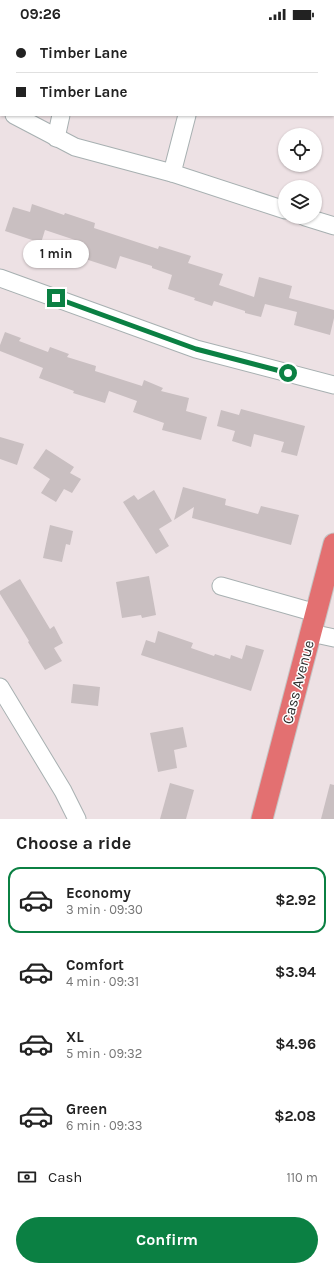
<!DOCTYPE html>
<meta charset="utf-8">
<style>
body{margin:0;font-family:Karla,sans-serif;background:#f6f6f6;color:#222;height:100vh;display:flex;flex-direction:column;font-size:15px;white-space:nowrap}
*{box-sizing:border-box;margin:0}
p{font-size:13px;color:#767676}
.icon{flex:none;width:22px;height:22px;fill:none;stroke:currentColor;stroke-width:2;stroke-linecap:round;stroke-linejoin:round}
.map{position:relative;height:791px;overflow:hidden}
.sheet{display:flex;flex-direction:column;background:#fff;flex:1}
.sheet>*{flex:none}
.top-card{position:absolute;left:0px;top:0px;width:334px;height:88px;box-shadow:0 1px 3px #0004;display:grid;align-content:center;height:88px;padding:0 16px;background:#fff}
.controls{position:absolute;left:278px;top:100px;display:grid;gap:8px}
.controls a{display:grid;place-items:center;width:44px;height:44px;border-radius:50%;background:#fff;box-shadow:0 1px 3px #0004;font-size:20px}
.end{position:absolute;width:18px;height:18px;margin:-9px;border:5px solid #0b8043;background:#fff;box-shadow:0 0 0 2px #fff}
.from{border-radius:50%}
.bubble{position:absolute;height:28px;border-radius:14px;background:#fff;box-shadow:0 1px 3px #0004;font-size:13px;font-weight:700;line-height:28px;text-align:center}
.top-card b{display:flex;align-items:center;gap:14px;height:38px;font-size:15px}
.top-card b+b{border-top:1px solid #e0e0e0}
.top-card i{width:10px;height:10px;background:#222}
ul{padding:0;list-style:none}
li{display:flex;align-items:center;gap:12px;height:66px;margin:0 8px 6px;padding:0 8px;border:2px solid transparent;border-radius:12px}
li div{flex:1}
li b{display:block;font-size:15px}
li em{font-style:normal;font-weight:700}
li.on{border-color:#0b8043}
li>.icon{width:36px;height:36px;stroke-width:1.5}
h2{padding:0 16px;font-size:18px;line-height:48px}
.pay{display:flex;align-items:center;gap:10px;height:44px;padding:0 16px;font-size:15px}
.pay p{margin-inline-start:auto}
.primary-button{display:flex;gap:8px;margin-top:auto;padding:8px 16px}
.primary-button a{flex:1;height:46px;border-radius:24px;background:#0b8043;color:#fff;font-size:16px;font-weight:700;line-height:46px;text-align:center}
.status{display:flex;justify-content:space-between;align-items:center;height:28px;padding:0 20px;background:#fff;direction:ltr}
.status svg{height:11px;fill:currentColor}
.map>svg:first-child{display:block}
.building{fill:#c9bfc1}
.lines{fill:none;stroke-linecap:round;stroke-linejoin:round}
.minor-casing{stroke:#a7b0b1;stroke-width:19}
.major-casing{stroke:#c4c4c4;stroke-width:23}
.minor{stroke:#fff;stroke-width:17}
.major{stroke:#e37071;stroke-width:21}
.route{stroke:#0b8043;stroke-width:5}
.labels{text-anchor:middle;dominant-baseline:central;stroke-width:3;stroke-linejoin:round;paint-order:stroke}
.street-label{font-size:15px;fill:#2d2d2d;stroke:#fff}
</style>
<div class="status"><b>09:26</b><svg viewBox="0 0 49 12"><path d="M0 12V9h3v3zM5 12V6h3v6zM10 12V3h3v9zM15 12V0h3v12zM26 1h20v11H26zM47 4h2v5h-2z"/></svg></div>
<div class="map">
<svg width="334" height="791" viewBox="0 0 334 791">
<rect width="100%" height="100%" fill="#ede1e4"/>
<!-- building -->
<g class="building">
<polygon points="32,176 64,187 65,185 95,195 94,200 158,221 159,218 191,228 188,235 223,246 219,257 254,269 259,249 292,258 289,270 334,282 334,290 330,307 294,297 297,284 265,276 261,289 245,285 245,283 214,273 212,278 194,272 195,270 168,261 172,247 152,240 152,238 120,228 116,241 73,227 78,213 45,202 41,215 5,203 13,179 30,184"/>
<polygon points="5,304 21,310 19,313 48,324 50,319 69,326 67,329 96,338 95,343 142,358 144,352 163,360 161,363 189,370 186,383 207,389 201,412 162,402 164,395 133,384 137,373 109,363 105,375 73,365 74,363 39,350 43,340 0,323 0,317"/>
<polygon points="241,381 305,398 297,428 281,424 284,414 254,406 251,419 232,413 235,403 217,398 221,382 239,387"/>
<polygon points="0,409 24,416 17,437 0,431"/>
<polygon points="46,421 74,439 70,445 81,451 72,465 64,461 56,474 41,465 50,451 33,440"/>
<polygon points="183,459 226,471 225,477 258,486 261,478 299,487 291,517 192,490 194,479 174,492"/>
<polygon points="154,462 172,493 159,501 169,518 156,526 123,474 134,467 138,472"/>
<polygon points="50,497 73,503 70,517 66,516 62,534 43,530"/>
<polygon points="149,548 156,587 142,590 141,587 122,590 116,554"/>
<polygon points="20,551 50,601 54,598 63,615 54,620 62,633 45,642 28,614 29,613 0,566 0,563"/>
<polygon points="158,603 193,615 191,620 214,628 215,626 230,631 231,627 242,631 246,617 264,622 251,663 141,627 146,612 155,615"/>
<polygon points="73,656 100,659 98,678 71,675"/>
<polygon points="183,699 187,719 174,722 177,740 158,744 150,705"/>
<polygon points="170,755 194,762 186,791 160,791"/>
<polygon points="330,756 334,757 334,791 321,791"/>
</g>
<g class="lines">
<!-- minor casing -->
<g class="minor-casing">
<g id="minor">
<polyline points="19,1 19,0"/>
<polyline points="210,1 210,0"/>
<polyline points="14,87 75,119 172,145"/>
<polyline points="187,87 172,145 285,182"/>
<polyline points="56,110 61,87"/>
<polyline points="305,189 334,198"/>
<polyline points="0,250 196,321 334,357"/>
<polyline points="221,558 316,585"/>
<polyline points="311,605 334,610"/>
<polyline points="0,659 63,763 77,791"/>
</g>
</g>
<!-- major casing -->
<g class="major-casing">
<polyline id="major" points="262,791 334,516"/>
</g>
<!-- minor -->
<use href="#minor" class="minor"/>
<!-- major -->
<use href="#major" class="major"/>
</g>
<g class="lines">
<!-- route -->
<polyline class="route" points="56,270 196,321 288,345"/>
</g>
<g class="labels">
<!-- street labels -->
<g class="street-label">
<text transform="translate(298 654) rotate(-75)">Cass Avenue</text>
</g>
</g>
</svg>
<div class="controls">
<a><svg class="icon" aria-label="locate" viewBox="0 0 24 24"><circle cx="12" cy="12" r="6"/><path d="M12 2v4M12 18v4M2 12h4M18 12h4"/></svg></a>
<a><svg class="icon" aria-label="layers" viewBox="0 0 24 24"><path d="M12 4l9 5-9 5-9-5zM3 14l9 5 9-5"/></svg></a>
</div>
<i class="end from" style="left:288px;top:345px"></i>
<i class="end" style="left:56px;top:270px"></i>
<div class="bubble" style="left:23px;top:212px;width:66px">1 min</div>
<div class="top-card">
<b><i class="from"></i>Timber Lane</b>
<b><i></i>Timber Lane</b>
</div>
</div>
<section class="sheet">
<h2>Choose a ride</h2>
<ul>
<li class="on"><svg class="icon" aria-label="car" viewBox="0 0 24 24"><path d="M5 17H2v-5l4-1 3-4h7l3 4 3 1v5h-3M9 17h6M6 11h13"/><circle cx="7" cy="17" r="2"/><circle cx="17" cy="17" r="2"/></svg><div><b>Economy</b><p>3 min · 09:30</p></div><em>$2.92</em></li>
<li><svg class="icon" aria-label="car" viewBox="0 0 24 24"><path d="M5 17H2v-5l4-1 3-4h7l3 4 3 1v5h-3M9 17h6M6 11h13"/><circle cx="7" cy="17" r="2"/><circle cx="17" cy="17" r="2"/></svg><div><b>Comfort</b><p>4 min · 09:31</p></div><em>$3.94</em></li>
<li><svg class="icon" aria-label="car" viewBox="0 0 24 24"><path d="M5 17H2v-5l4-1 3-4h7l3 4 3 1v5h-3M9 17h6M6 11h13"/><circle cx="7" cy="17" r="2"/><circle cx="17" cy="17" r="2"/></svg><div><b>XL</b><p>5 min · 09:32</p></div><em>$4.96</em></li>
<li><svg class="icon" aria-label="car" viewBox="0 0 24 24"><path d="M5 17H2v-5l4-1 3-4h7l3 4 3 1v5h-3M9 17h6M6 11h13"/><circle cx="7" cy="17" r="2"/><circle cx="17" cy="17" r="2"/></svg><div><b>Green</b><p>6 min · 09:33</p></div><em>$2.08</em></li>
</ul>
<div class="pay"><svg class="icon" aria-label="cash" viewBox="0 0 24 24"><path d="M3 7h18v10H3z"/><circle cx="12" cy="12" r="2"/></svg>Cash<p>110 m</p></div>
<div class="primary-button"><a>Confirm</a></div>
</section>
